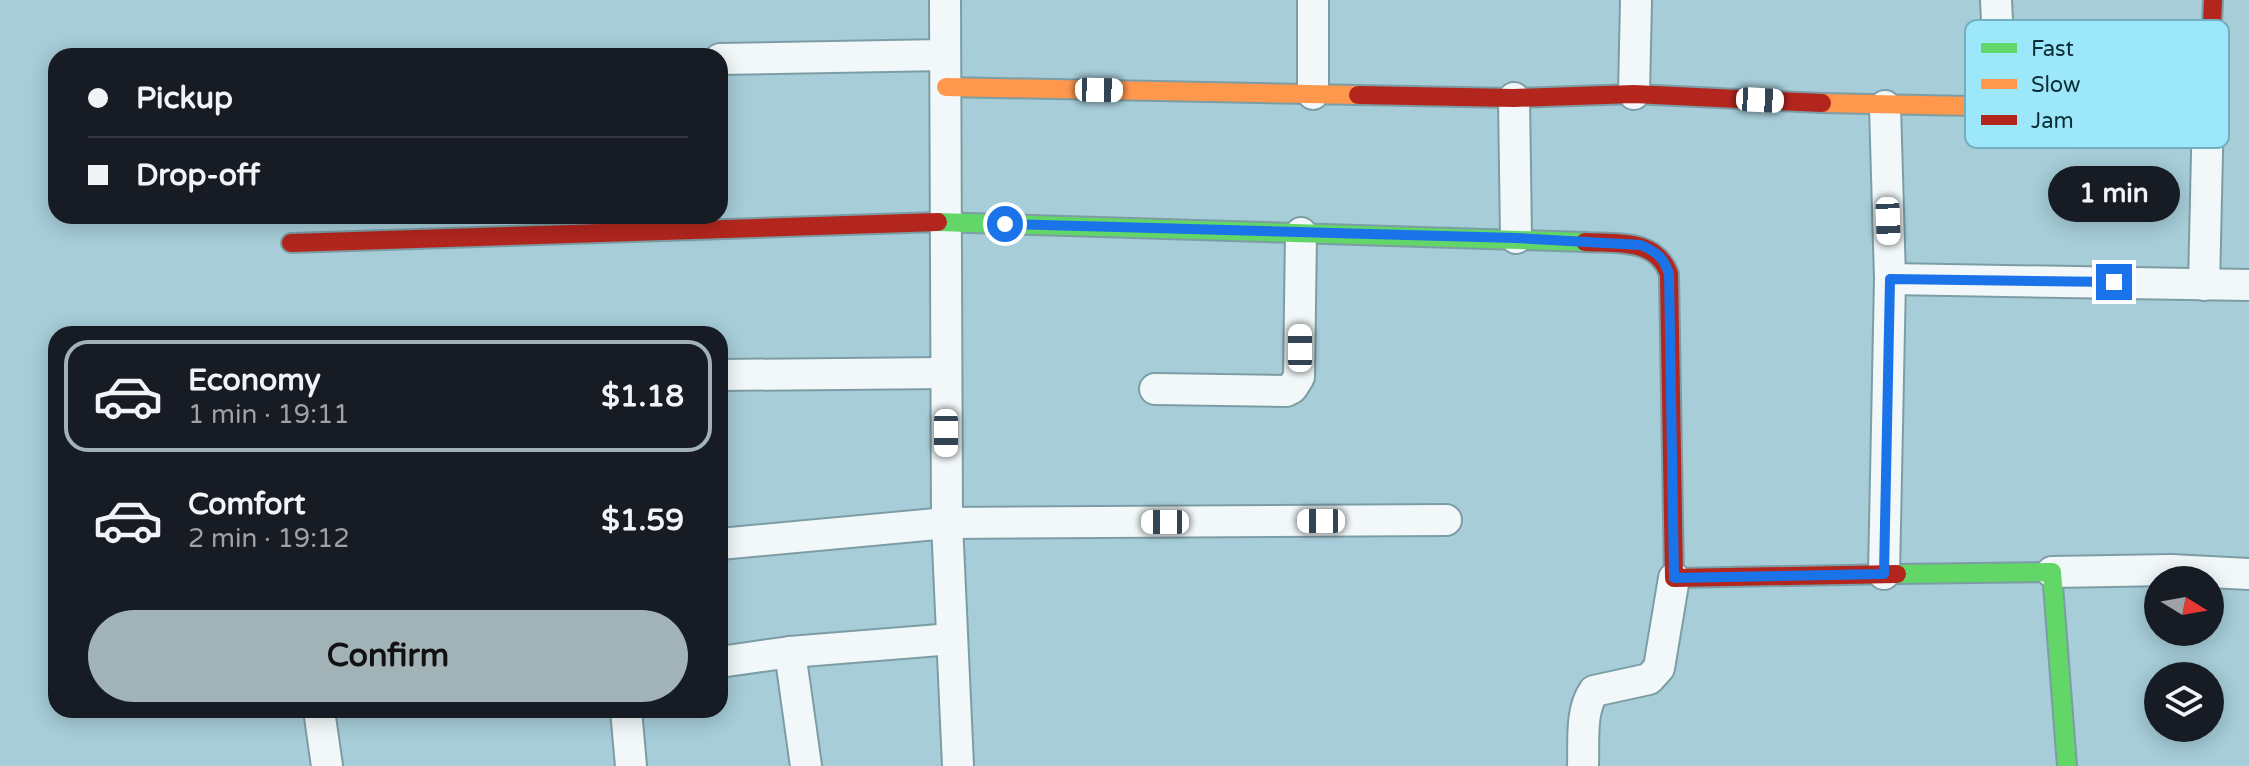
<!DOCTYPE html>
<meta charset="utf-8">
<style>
body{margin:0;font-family:"Varela Round",sans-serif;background:#242831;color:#f1f3f6;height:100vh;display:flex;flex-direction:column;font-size:30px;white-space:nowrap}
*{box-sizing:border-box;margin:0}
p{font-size:26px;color:#9ea1a6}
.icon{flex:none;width:44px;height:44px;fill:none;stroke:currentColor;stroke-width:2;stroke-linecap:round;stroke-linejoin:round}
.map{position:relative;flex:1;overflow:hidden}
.sheet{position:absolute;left:48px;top:326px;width:680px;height:392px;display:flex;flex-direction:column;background:#171b24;border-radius:24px;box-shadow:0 4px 20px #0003}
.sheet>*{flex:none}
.hud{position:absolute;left:48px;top:48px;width:680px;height:176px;border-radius:24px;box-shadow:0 4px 20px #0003;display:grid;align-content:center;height:176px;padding:0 40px;background:#171b24}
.needle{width:52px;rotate:101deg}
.fabs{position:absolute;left:2144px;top:566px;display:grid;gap:16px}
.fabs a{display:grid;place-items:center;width:80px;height:80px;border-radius:50%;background:#171b24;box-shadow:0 4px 20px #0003;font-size:40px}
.end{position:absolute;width:36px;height:36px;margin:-18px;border:10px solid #1a73e8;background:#fff;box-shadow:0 0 0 4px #fff}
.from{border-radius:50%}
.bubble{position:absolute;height:56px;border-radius:28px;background:#171b24;box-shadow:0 4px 20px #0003;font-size:26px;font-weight:700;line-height:56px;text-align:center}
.car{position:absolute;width:24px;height:48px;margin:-24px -12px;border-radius:10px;box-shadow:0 0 6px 2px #0007;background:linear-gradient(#fff 24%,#345 0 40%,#fff 0 76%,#345 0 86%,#fff 0)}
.hud b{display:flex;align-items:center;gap:28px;height:76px;font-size:30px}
.hud b+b{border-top:2px solid #363941}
.hud i{width:20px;height:20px;background:#f1f3f6}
ul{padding:14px 0 0;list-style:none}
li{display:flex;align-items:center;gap:24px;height:112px;margin:0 16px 12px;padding:0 24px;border:4px solid transparent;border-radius:24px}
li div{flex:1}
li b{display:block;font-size:30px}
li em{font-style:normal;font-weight:700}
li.current{border-color:#a2b3b8}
li>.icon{width:72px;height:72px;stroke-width:1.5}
.action{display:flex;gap:16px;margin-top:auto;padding:16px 40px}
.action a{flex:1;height:92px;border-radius:48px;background:#a2b3b8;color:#111;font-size:32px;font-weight:700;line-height:92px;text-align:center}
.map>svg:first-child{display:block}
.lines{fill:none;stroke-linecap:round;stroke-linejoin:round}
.street-casing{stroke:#7d9da5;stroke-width:34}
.fast-casing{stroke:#7d9da5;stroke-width:22}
.slow-casing{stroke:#7d9da5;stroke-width:22}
.jam-casing{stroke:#7d9da5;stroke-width:22}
.street{stroke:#f2f8f9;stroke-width:30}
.fast{stroke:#63d668;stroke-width:18}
.slow{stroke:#ff974d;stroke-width:18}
.jam{stroke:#b3261e;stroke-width:18}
.route{stroke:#1a73e8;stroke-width:10}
.key{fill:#9de7fb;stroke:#72afbf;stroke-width:2}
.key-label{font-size:22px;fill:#0c2c34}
</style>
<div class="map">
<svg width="2249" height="766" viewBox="0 0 2249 766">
<rect width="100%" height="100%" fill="#a6cdd8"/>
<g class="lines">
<!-- street casing -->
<g class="street-casing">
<g id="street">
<polyline points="945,0 947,523 958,766"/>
<polyline points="1313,0 1313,94"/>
<polyline points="1996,0 2001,108"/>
<polyline points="720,59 944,55"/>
<polyline points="1634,94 1636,0"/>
<polyline points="1514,98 1516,238"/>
<polyline points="1890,279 2249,285"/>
<polyline points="2204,285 2208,110"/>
<polyline points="720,375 946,373"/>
<polyline points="1155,389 1286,391 1292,388 1299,377 1301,233"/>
<polyline points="720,544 947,523 1446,520"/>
<polyline points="2052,572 2171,570 2249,574"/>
<polyline points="1884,574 1890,279 1885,106"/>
<polyline points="790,652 952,639"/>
<polyline points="720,662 790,652 806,766"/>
<polyline points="319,710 327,766"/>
<polyline points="626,710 631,766"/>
<path d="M1583,766C1584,742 1580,711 1594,691L1649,679L1659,668L1674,578"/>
</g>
</g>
<!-- fast casing -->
<g class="fast-casing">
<g id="fast">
<polyline points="938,222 1585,242"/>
<polyline points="1897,574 2052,572 2067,766"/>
</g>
</g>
<!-- slow casing -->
<g class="slow-casing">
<g id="slow">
<polyline points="946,87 1358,95"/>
<polyline points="1822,103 2178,110"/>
</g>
</g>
<!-- jam casing -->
<g class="jam-casing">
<g id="jam">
<polyline points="1358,95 1514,98 1634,94 1822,103"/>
<polyline points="2178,110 2208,110 2213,0"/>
<path d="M1585,242C1617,244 1656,238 1669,274L1674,578L1897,574"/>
<polyline points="291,243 938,222"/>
</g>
</g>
<!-- street -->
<use href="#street" class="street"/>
<!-- fast -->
<use href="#fast" class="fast"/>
<!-- slow -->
<use href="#slow" class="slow"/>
<!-- jam -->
<use href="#jam" class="jam"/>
</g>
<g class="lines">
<!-- route -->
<path class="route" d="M1005,224L1516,238L1641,245C1657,252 1664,258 1669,274L1674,578L1884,574L1890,279L2114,282"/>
</g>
<!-- legend -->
<rect x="1965" y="20" width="264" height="128" rx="12" class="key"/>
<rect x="1981" y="43" width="36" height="10" fill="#63d668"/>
<rect x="1981" y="79" width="36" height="10" fill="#ff974d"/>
<rect x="1981" y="115" width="36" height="10" fill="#b3261e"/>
<g class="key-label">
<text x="2031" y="56">Fast</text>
<text x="2031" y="92">Slow</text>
<text x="2031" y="128">Jam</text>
</g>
</svg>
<div class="fabs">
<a><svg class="needle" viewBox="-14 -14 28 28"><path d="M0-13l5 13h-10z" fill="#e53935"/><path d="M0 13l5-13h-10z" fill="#9ea1a6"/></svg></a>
<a><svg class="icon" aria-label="layers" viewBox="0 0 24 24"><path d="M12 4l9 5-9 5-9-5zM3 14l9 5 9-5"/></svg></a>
</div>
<i class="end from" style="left:1005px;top:224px"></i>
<i class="end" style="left:2114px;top:282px"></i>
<div class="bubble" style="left:2048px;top:166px;width:132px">1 min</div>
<i class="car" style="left:1099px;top:90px;rotate:91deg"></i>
<i class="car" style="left:1760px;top:100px;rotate:93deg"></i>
<i class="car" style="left:1888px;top:221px;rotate:178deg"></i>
<i class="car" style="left:1300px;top:348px;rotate:0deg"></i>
<i class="car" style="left:946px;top:433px;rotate:180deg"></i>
<i class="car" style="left:1321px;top:521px;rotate:270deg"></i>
<i class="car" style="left:1165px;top:522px;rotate:270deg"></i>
<div class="hud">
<b><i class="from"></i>Pickup</b>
<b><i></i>Drop-off</b>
</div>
<section class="sheet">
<ul>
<li class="current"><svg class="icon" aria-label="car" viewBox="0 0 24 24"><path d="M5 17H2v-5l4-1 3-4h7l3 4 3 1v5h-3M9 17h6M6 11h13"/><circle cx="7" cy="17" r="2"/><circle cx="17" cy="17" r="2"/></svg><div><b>Economy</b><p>1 min · 19:11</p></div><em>$1.18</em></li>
<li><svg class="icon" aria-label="car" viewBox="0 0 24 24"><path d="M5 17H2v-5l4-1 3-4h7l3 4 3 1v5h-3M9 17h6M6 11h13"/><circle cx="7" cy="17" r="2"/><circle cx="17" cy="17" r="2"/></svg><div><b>Comfort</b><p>2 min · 19:12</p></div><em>$1.59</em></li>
</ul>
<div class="action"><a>Confirm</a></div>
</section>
</div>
